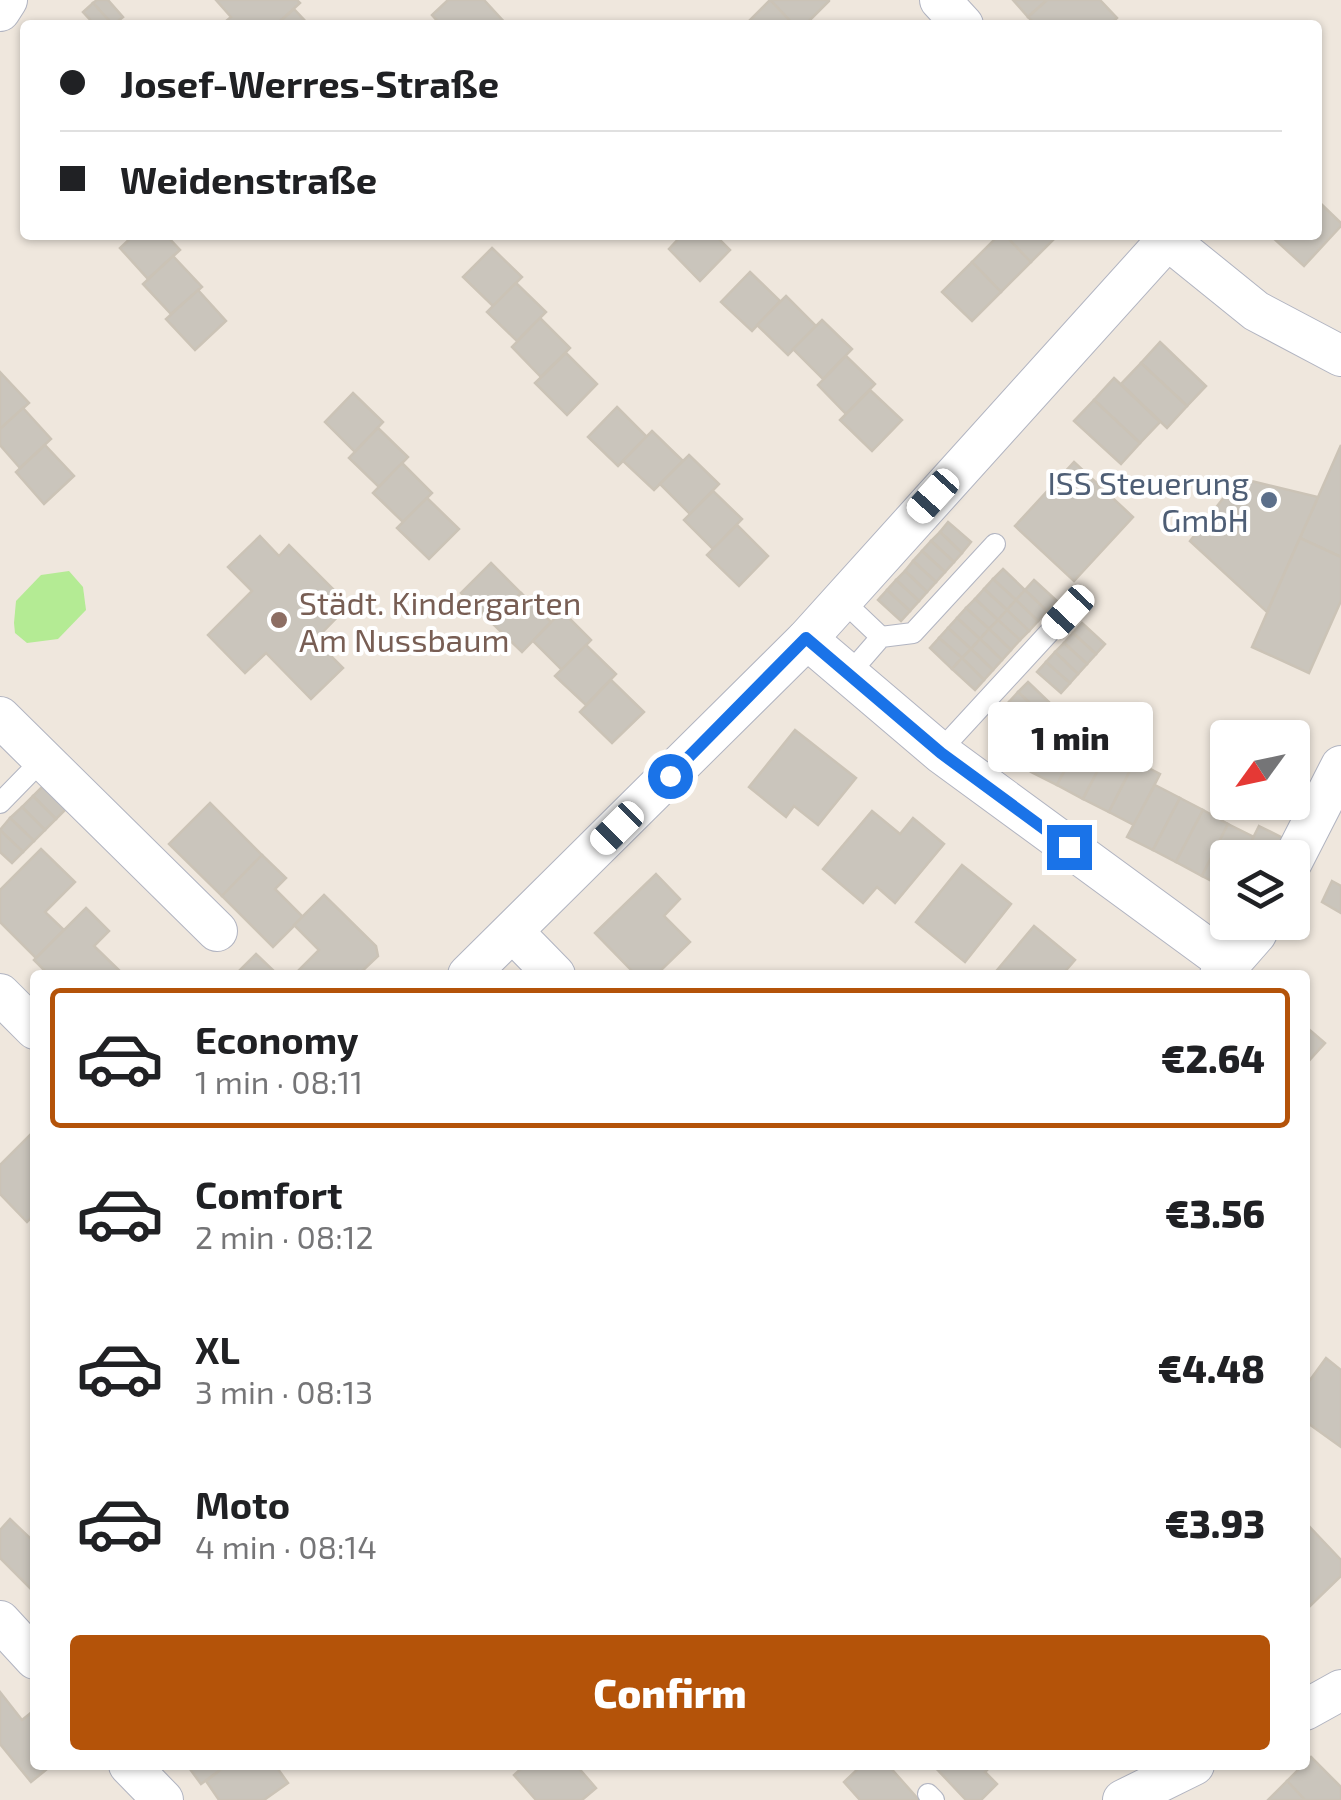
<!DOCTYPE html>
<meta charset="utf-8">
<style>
body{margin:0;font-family:"Exo 2",sans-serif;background:#f2f2f2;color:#202124;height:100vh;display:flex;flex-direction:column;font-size:38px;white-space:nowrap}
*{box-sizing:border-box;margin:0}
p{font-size:32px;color:#757577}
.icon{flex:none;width:55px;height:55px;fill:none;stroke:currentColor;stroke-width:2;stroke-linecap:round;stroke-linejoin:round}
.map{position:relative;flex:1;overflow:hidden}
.sheet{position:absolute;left:30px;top:970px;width:1280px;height:800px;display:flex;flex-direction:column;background:#fff;border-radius:10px;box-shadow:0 2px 8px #0004}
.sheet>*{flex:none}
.hud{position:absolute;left:20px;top:20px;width:1302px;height:220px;border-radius:10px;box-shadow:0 2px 8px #0004;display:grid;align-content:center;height:220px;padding:0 40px;background:#fff}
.needle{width:65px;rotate:237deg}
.controls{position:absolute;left:1210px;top:720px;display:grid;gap:20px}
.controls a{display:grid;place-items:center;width:100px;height:100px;border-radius:10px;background:#fff;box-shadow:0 2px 8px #0004;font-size:50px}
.end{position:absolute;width:45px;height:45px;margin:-22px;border:12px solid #1a73e8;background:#fff;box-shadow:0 0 0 5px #fff}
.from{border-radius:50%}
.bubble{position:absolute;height:70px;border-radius:10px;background:#fff;box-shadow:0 2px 8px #0004;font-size:32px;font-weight:800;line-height:70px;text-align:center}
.car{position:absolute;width:30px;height:60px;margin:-30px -15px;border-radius:12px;box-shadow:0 0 8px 2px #0007;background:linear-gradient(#fff 24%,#345 0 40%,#fff 0 76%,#345 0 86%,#fff 0)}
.hud b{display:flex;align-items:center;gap:35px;height:95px;font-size:38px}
.hud b+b{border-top:2px solid #e0e0e0}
.hud i{width:25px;height:25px;background:#202124}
ul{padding:18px 0 0;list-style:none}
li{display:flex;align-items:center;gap:30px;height:140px;margin:0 20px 15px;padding:0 20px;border:5px solid transparent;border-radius:10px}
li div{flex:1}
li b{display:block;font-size:38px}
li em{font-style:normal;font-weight:800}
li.current{border-color:#b45309}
li>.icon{width:90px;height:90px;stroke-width:1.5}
.primary-button{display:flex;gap:20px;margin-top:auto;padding:20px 40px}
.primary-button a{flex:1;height:115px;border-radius:10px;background:#b45309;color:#fff;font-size:40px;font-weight:800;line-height:115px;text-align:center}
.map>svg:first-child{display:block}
.green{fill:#b4eb94}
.building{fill:#cac5bc;stroke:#cbc3b6;stroke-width:2.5}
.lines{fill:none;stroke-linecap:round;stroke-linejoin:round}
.lane-casing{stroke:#b1b4c1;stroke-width:22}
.street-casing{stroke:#b1b4c1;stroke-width:42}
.lane{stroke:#fff;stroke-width:20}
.street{stroke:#fff;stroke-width:40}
.route{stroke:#1a73e8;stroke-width:12}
.service-dot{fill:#5c6f8a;stroke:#fff;stroke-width:4}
.education-dot{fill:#8d6e63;stroke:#fff;stroke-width:4}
.labels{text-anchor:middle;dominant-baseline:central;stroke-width:8;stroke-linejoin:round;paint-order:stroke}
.service-label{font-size:32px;fill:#4e5e75;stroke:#fff;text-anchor:end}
.education-label{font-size:32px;fill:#785e54;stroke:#fff;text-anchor:start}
</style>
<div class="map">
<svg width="1341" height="1800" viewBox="0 0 1341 1800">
<rect width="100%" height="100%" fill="#efe7dd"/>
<!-- green -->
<polygon class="green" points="69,571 83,587 86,610 58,639 27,643 15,633 14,623 16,601 41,575"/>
<!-- building -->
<g class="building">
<polygon points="97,0 108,0 123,17 113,25 93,3"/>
<polygon points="216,0 297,0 300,3 276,25 230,25 226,21 231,17"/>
<polygon points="448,0 484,0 507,25 441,25 432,15"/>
<polygon points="770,0 829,0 829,1 805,25 794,25"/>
<polygon points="770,0 794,25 745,25"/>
<polygon points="1013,0 1047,0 1028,17"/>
<polygon points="1047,0 1100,0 1117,18 1110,25 1036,25 1028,17"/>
<polygon points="93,3 113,25 95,25 83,12"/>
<polygon points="294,9 309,25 276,25"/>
<polygon points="1318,201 1341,223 1341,226 1304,266 1272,237 1318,235"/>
<polygon points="134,235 166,235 180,250 148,279 120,248"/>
<polygon points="682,235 715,235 730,250 700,281 669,249"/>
<polygon points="999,235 1005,235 1031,262 1001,292 972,262"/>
<polygon points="1005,235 1058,235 1031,262"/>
<polygon points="492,248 522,277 493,306 463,277"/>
<polygon points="173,256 202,287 171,314 143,284"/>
<polygon points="972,262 1001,292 972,321 942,292"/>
<polygon points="750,272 780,301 752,331 721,302"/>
<polygon points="516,283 546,312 517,341 487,312"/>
<polygon points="198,290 226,321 195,350 166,319"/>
<polygon points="786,296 816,326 788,355 757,325"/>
<polygon points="540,318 570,348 541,377 512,347"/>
<polygon points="822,320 852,349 823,379 793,349"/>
<polygon points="1160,342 1206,386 1187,406 1141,363"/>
<polygon points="566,353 597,384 567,415 535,383"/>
<polygon points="846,356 875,384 846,414 818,385"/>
<polygon points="1141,363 1187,406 1167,428 1121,384"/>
<polygon points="0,372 29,403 0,429"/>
<polygon points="1114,378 1160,422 1140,443 1094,400"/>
<polygon points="870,390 902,420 872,451 840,420"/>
<polygon points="353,393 383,422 355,452 325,422"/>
<polygon points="1094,400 1140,443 1121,464 1074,421"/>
<polygon points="617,407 647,437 618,466 588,437"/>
<polygon points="23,408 51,439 20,468 0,445 0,429"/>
<polygon points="378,428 408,457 379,487 349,458"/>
<polygon points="652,431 683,461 654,490 623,461"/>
<polygon points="45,445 74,476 44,504 16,472"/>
<polygon points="1341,445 1341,557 1300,538"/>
<polygon points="689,455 719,484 690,514 660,484"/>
<polygon points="1074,462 1133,517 1074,581 1015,526"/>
<polygon points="402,463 432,493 403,522 373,493"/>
<polygon points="1239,478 1318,497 1267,612 1190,541"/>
<polygon points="713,491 742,519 713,549 684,520"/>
<polygon points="427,498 459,529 429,559 397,528"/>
<polygon points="948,522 971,542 962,553 940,532"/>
<polygon points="737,525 768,556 739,586 707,555"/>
<polygon points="940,532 962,553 954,562 931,541"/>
<polygon points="260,536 279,556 289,545 349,605 315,640 343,668 311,699 266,653 245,673 208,635 252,591 228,567"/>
<polygon points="1300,538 1341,557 1341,601 1309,673 1252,647"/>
<polygon points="931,541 954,562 945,572 922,551"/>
<polygon points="922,551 945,572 936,582 913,561"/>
<polygon points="913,561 936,582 927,592 905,571"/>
<polygon points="491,563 521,593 492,623 461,593"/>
<polygon points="1003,569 1025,590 1016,600 993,579"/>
<polygon points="905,571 927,592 919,601 896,580"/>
<polygon points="993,579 1016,600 1007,610 984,589"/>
<polygon points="896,580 919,601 910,611 887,590"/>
<polygon points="1034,580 1057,601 1047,611 1025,590"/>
<polygon points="984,589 1007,610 998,620 975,599"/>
<polygon points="887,590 910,611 901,621 878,600"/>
<polygon points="1025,590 1047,611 1038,621 1016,600"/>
<polygon points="521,593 551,622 522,652 492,623"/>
<polygon points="975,599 998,620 989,629 966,608"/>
<polygon points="1016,600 1038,621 1029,631 1007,610"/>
<polygon points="966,608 989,629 980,639 957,618"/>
<polygon points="1007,610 1029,631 1020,640 998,620"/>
<polygon points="562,611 591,640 562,670 533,641"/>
<polygon points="957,618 980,639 971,649 948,628"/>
<polygon points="998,620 1020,640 1011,650 989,629"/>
<polygon points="1082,623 1105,644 1096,654 1073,633"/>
<polygon points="948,628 971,649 962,658 939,638"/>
<polygon points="989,629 1011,650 1002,660 980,639"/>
<polygon points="1073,633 1096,654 1087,664 1064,643"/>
<polygon points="939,638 962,658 952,669 930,648"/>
<polygon points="980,639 1002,660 993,670 971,649"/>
<polygon points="1064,643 1087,664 1078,674 1055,652"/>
<polygon points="586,645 616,674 586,705 555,676"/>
<polygon points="971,649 993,670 984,680 962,658"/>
<polygon points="1055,652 1078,674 1070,683 1046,662"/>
<polygon points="962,658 984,680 975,690 952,669"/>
<polygon points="1046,662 1070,683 1061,693 1037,672"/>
<polygon points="611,680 644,712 612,743 580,712"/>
<polygon points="1028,682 1051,704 1041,714 1018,692"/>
<polygon points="1018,692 1041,714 1032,723 1009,702"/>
<polygon points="1009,702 1032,723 1023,733 1000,712"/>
<polygon points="1000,712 1023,733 1014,743 991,722"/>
<polygon points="1058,720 1084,734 1057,785 1031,772"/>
<polygon points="795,730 856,778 818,825 794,806 786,817 749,787"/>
<polygon points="1084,734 1110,747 1083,799 1057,785"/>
<polygon points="1110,747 1135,761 1109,812 1083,799"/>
<polygon points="1135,761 1160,774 1134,825 1109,812"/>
<polygon points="44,785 67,808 56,819 33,796"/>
<polygon points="1155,785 1180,798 1153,850 1127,837"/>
<polygon points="33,796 56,819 45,830 22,807"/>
<polygon points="1180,798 1203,810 1176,862 1153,850"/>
<polygon points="210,803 262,855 222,896 169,844"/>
<polygon points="22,807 45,830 34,841 10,818"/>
<polygon points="1203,810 1228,824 1202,876 1176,862"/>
<polygon points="872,811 900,834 913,818 944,844 895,903 877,887 863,903 823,869"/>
<polygon points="10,818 34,841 23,852 0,830"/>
<polygon points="1228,824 1254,837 1243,858 1228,858 1227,889 1202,876"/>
<polygon points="1259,826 1285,839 1276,858 1243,858"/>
<polygon points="0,830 23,852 12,863 0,852"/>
<polygon points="41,849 75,882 45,912 64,930 36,958 0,922 0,890"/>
<polygon points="262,855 286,878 275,889 303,917 273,947 222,896"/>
<polygon points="962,865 1011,904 965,962 916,922"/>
<polygon points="656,874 680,899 664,916 690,942 656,975 636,975 595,933"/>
<polygon points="1332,881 1341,886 1341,913 1322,902"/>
<polygon points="324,895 376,946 378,956 359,974 357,971 354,975 294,975 319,950 294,925"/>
<polygon points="86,908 109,931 94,946 123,974 49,975 34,960"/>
<polygon points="1034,926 1075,960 1062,975 993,975"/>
<polygon points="256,954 278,975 235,975"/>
<polygon points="1305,1026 1325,1043 1305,1065"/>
<polygon points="32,1133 35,1136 35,1214 27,1222 0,1194 0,1165"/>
<polygon points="1326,1358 1341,1370 1341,1447 1305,1421 1305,1387"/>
<polygon points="10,1519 33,1541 35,1539 33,1591 0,1558 0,1530"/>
<polygon points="1305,1522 1341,1560 1341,1576 1309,1607 1305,1603"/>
<polygon points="0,1692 22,1720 32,1712 35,1715 35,1765 52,1765 31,1782 0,1744"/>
<polygon points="1311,1757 1341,1787 1341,1800 1305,1800 1287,1781"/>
<polygon points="187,1765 227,1765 201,1784"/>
<polygon points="227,1765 275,1765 288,1783 264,1800 219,1800 206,1781"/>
<polygon points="525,1765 576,1765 596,1788 582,1800 536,1800 514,1775"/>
<polygon points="862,1765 888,1765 919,1800 860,1800 844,1782"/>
<polygon points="933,1765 992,1765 985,1772 997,1784 981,1800 966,1800"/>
<polygon points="1287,1781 1305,1800 1268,1800"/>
</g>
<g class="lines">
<!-- lane casing -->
<g class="lane-casing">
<g id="lane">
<polyline points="841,599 881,637"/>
<polyline points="848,675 881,637 913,633 995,544"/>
<polyline points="941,753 951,739 1068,612"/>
<polyline points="0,803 43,759"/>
<polyline points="928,1794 934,1800"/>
</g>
</g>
<!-- street casing -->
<g class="street-casing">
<g id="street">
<polyline points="940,0 963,25"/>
<polyline points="0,11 7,0"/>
<polyline points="1162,235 1256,311 1341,356"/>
<polyline points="807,639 941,753 1229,964"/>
<polyline points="0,717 217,931"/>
<polyline points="1292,862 1341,766"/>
<polyline points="513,932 555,975"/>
<polyline points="468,975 807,639 1167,240"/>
<polyline points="1220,975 1256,934 1262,922"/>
<polyline points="0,994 35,1029"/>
<polyline points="0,1621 35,1659"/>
<polyline points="1305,1710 1341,1690"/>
<polyline points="129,1765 163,1800"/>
<polyline points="1123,1800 1194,1765"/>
</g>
</g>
<!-- lane -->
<use href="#lane" class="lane"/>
<!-- street -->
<use href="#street" class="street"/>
</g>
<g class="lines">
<!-- route -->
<polyline class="route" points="670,776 806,638 941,753 1069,847"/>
</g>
<!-- markers -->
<circle class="service-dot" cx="1269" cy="500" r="10"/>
<circle class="education-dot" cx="279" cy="620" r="10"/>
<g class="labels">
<!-- service labels -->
<g class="service-label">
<text x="1249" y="482">ISS Steuerung<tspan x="1249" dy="37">GmbH</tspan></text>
</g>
<!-- education labels -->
<g class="education-label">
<text x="299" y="602">Städt. Kindergarten<tspan x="299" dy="37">Am Nussbaum</tspan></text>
</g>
</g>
</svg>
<div class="controls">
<a><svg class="needle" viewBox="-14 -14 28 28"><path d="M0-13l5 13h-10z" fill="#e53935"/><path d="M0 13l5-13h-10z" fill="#757577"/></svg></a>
<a><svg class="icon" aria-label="layers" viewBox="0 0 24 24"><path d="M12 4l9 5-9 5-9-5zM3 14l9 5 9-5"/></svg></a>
</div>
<i class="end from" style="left:670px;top:776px"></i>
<i class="end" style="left:1069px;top:847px"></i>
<div class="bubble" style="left:988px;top:702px;width:165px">1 min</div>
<i class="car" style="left:933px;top:496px;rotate:222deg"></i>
<i class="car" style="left:1068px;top:612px;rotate:223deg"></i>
<i class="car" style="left:617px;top:828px;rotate:225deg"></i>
<div class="hud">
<b><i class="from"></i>Josef-Werres-Straße</b>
<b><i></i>Weidenstraße</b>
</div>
<section class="sheet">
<ul>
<li class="current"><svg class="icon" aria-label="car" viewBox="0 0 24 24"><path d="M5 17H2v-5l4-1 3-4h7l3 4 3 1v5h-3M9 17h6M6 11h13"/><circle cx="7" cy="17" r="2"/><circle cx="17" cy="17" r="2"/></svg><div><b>Economy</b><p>1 min · 08:11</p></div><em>€2.64</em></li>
<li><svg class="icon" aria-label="car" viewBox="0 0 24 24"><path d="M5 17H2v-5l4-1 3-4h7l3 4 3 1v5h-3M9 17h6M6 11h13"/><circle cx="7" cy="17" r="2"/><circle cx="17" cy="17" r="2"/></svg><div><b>Comfort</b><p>2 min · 08:12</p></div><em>€3.56</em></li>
<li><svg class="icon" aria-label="car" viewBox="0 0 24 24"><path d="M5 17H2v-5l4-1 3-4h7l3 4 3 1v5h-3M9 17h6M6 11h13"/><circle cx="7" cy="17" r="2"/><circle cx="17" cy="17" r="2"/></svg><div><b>XL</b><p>3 min · 08:13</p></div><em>€4.48</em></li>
<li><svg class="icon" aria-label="car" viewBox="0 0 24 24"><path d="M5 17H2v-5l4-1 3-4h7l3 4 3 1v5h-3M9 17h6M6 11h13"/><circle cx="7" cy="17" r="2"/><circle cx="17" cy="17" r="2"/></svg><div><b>Moto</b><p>4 min · 08:14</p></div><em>€3.93</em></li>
</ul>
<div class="primary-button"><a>Confirm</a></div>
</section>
</div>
